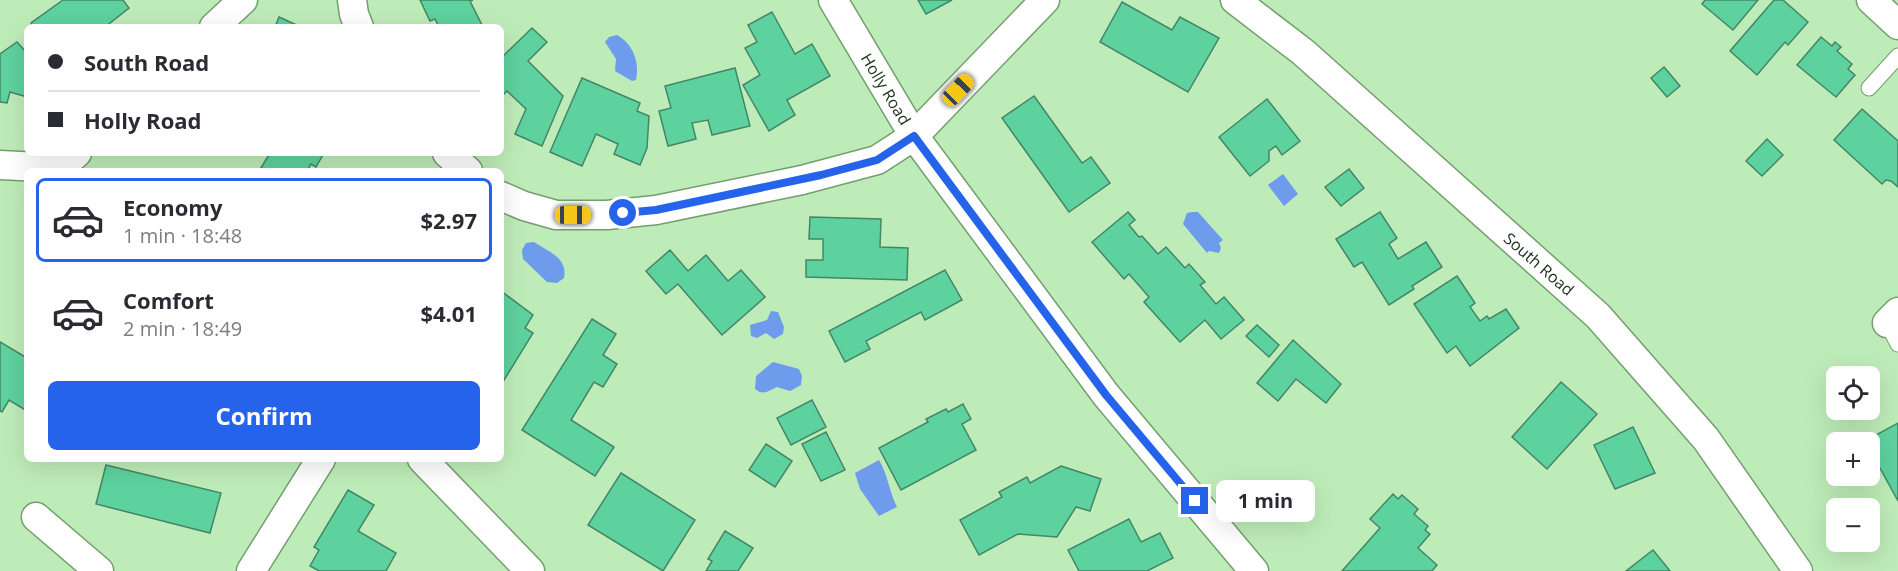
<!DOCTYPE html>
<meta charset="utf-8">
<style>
body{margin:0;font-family:"Open Sans",sans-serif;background:#f7f7f7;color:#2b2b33;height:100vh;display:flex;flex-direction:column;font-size:22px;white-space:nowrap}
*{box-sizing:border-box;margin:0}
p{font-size:20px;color:#7c7c81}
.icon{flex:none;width:33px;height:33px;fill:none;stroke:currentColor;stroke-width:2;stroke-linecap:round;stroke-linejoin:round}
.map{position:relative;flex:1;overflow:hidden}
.drawer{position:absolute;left:24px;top:168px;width:480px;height:294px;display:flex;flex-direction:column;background:#fff;border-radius:9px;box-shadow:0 6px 24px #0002}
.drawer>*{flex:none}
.hud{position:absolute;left:24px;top:24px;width:480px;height:132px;border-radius:9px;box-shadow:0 6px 24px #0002;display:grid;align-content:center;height:132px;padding:0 24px;background:#fff}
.fabs{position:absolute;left:1826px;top:366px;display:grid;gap:12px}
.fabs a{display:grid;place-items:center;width:54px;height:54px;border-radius:9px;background:#fff;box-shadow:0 6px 24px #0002;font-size:30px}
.end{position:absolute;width:27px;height:27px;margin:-14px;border:8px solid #2563eb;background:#fff;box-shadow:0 0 0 3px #fff}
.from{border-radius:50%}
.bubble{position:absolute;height:42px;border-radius:9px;background:#fff;box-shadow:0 6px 24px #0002;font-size:20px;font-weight:700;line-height:42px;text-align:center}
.car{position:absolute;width:18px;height:36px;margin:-18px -9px;border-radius:8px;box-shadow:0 0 4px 2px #0007;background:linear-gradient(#f5c518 24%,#345 0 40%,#f5c518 0 76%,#345 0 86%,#f5c518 0)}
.hud b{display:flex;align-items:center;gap:21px;height:57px;font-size:22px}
.hud b+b{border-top:2px solid #e1e1e2}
.hud i{width:15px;height:15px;background:#2b2b33}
ul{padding:10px 0 0;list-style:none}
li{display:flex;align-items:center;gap:18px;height:84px;margin:0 12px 9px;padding:0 12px;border:3px solid transparent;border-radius:9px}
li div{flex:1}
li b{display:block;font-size:22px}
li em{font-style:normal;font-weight:700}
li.on{border-color:#2563eb}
li>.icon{width:54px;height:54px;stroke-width:1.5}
.cta{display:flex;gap:12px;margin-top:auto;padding:12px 24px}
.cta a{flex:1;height:69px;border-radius:9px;background:#2563eb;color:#fff;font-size:24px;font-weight:700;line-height:69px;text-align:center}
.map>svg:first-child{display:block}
.water{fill:#6e9bec}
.building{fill:#5ed29e;stroke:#438667;stroke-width:1.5}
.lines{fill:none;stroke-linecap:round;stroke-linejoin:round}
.service-casing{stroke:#739e6e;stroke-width:17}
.minor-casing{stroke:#739e6e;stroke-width:31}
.service{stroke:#fff;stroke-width:15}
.minor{stroke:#fff;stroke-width:28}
.route{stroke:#2563eb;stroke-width:8}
.labels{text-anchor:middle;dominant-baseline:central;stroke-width:5;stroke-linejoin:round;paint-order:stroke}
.street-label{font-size:16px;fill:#1d2f1b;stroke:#fefefe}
</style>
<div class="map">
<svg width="1898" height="571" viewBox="0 0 1898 571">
<rect width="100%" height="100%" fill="#beecb8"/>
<!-- water -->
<g class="water">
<path d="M617,35C633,44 640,62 636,80L632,81L615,71L616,59L605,42L609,37Z"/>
<polygon points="1283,174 1298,194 1284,206 1268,185"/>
<polygon points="1192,212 1198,212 1223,240 1219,243 1221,248 1219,253 1209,251 1207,253 1183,224 1187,213"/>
<path d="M534,242C549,252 568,258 564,278L557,283L547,282L523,259L522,250L526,243Z"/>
<polygon points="771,311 778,312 784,327 783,334 774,339 766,333 757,338 751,336 750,325 767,320"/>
<path d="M773,362L799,369L802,376L801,385L790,391L777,387C768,391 763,396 755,389L756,376Z"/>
<path d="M879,460C888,475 889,491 897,507L879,516L860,489L855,473Z"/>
</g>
<!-- building -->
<g class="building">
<polygon points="63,0 123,0 129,8 105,27 34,27 31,23"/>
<polygon points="420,0 473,0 470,1 483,27 439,27 435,19 430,21"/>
<polygon points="918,0 952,0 926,14"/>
<polygon points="1705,0 1758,0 1733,30 1702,4"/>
<polygon points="1774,0 1783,0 1808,22 1788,45 1785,42 1757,75 1730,51"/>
<polygon points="1122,2 1172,30 1180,17 1219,38 1188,92 1100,42"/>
<polygon points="772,12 795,54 812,44 830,76 787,100 795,115 769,131 743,85 760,75 745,48 757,42 748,25"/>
<polygon points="279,17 301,27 275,27"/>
<polygon points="532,28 547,42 528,61 563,96 542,146 515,134 526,109 507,91 501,97 501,58"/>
<polygon points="1821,37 1832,46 1835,42 1841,47 1837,51 1852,64 1848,69 1855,75 1836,97 1797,65"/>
<polygon points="17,42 27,53 27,97 10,92 7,103 0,102 0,54"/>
<polygon points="1664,67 1680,86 1667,97 1651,78"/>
<polygon points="735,68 750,126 712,135 708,120 692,123 696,139 668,146 659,111 671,108 665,86"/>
<polygon points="582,78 640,103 637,111 649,116 647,148 640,165 614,154 618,144 596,134 582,166 550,152"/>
<polygon points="1034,96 1082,163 1091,157 1110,183 1069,212 1002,118"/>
<polygon points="1267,99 1300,141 1282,155 1276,146 1269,151 1269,161 1250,176 1219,137"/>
<polygon points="1862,109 1898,141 1898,187 1891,181 1886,180 1882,184 1834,140"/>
<polygon points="1767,139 1783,155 1762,176 1746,161"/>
<polygon points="270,153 324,153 316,167 311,164 307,171 259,171"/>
<polygon points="1349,169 1364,188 1341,206 1325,187"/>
<polygon points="1128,212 1135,220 1129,225 1139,237 1142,236 1158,254 1166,247 1185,268 1189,264 1205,282 1200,285 1216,304 1224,297 1244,320 1221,339 1205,320 1180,342 1144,302 1149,297 1129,274 1124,279 1092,242"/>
<polygon points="1380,212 1397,238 1389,244 1398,259 1426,242 1442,267 1412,286 1414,289 1389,305 1362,262 1354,267 1336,239"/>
<polygon points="810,217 881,219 880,247 908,248 907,280 806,277 806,260 823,260 823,239 809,239"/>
<polygon points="670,250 688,271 706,255 728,281 741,270 765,297 722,335 678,284 666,294 646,271"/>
<polygon points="945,270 962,300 925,320 921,312 866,341 870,349 845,362 829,331"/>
<polygon points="1457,276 1475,303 1470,307 1480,321 1487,316 1489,319 1506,309 1519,328 1470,366 1456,346 1447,353 1414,304"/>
<polygon points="501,291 533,315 525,328 533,333 501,385"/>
<polygon points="592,319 616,334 603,355 617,364 603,387 594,382 571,420 614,447 595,476 522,430"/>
<polygon points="1257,325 1279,345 1269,357 1246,336"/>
<polygon points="1293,340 1341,384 1326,403 1296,379 1278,401 1257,383"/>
<polygon points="0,342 27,358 27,411 9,400 2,412 0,411"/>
<polygon points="1561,382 1597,414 1547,469 1512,437"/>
<polygon points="812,400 826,427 791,445 777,418"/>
<polygon points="963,404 971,419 962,424 976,450 901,490 879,448 928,422 926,419 946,409 948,412"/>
<polygon points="1898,423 1898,501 1869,448 1869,442 1865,441"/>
<polygon points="1633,427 1655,473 1615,489 1594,445"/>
<polygon points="826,432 845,470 821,481 802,444"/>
<polygon points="766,444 792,461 775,487 749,470"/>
<polygon points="106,465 221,493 210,533 96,504"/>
<polygon points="1061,466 1101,479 1090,511 1076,507 1057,537 1018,534 979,555 960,520 1002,497 999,492 1027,477 1030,483"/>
<polygon points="621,473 695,520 663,571 588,525"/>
<polygon points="348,490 374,505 358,531 396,553 386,571 319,571 310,566 319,550 314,547"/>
<polygon points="1393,494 1398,499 1402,495 1418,509 1414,514 1428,526 1425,530 1430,534 1418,548 1437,565 1432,571 1342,571 1380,528 1370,519"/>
<polygon points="1129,519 1141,542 1160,533 1173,558 1147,571 1079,571 1068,550"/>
<polygon points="725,531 753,548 738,571 706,571 712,561 708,559"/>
<polygon points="1653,550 1670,571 1626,571"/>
</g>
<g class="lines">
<!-- service casing -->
<g class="service-casing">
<g id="service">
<polyline points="1869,88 1898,56"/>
<polyline points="1887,323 1898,344"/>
</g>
</g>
<!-- minor casing -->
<g class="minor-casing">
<g id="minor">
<polyline points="352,0 354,14 359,27"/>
<polyline points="833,0 914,136 1106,395 1254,571"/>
<polyline points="1235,0 1303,52 1598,316 1706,439 1798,571"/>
<polyline points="1871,0 1898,25"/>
<polyline points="214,27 243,0"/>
<polyline points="447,153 468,171"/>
<polyline points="0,165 60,168 77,153"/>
<polyline points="501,196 524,206 556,215 607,215 656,210 802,180 877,160 914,136 1045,0"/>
<polyline points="1887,323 1898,312"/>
<polyline points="422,459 530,571"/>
<polyline points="36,517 99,571"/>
<polyline points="251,571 321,459"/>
</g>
</g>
<!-- service -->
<use href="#service" class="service"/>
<!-- minor -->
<use href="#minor" class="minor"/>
</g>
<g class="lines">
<!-- route -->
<polyline class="route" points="623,213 656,210 821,175 877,160 914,136 1106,395 1195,501"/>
</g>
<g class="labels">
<!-- street labels -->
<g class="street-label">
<text transform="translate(886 89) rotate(59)">Holly Road</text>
<text transform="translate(1539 264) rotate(41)">South Road</text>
</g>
</g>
</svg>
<div class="fabs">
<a><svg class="icon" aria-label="locate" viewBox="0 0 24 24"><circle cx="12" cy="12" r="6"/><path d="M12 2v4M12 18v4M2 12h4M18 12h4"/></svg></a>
<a>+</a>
<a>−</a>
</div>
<i class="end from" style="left:623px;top:213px"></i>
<i class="end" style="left:1195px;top:501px"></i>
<div class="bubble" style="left:1216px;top:480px;width:99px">1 min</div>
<i class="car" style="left:958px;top:90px;rotate:44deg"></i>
<i class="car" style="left:573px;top:215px;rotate:90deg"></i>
<div class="hud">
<b><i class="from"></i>South Road</b>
<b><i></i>Holly Road</b>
</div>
<section class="drawer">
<ul>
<li class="on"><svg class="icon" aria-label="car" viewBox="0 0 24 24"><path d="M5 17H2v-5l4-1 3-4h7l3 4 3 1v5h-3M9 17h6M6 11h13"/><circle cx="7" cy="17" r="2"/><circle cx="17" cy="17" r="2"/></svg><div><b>Economy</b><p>1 min · 18:48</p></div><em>$2.97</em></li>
<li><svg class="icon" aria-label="car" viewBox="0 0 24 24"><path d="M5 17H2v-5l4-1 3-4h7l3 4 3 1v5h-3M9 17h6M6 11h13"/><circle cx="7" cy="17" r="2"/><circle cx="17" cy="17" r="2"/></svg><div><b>Comfort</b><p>2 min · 18:49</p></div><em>$4.01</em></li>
</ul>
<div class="cta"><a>Confirm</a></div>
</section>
</div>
